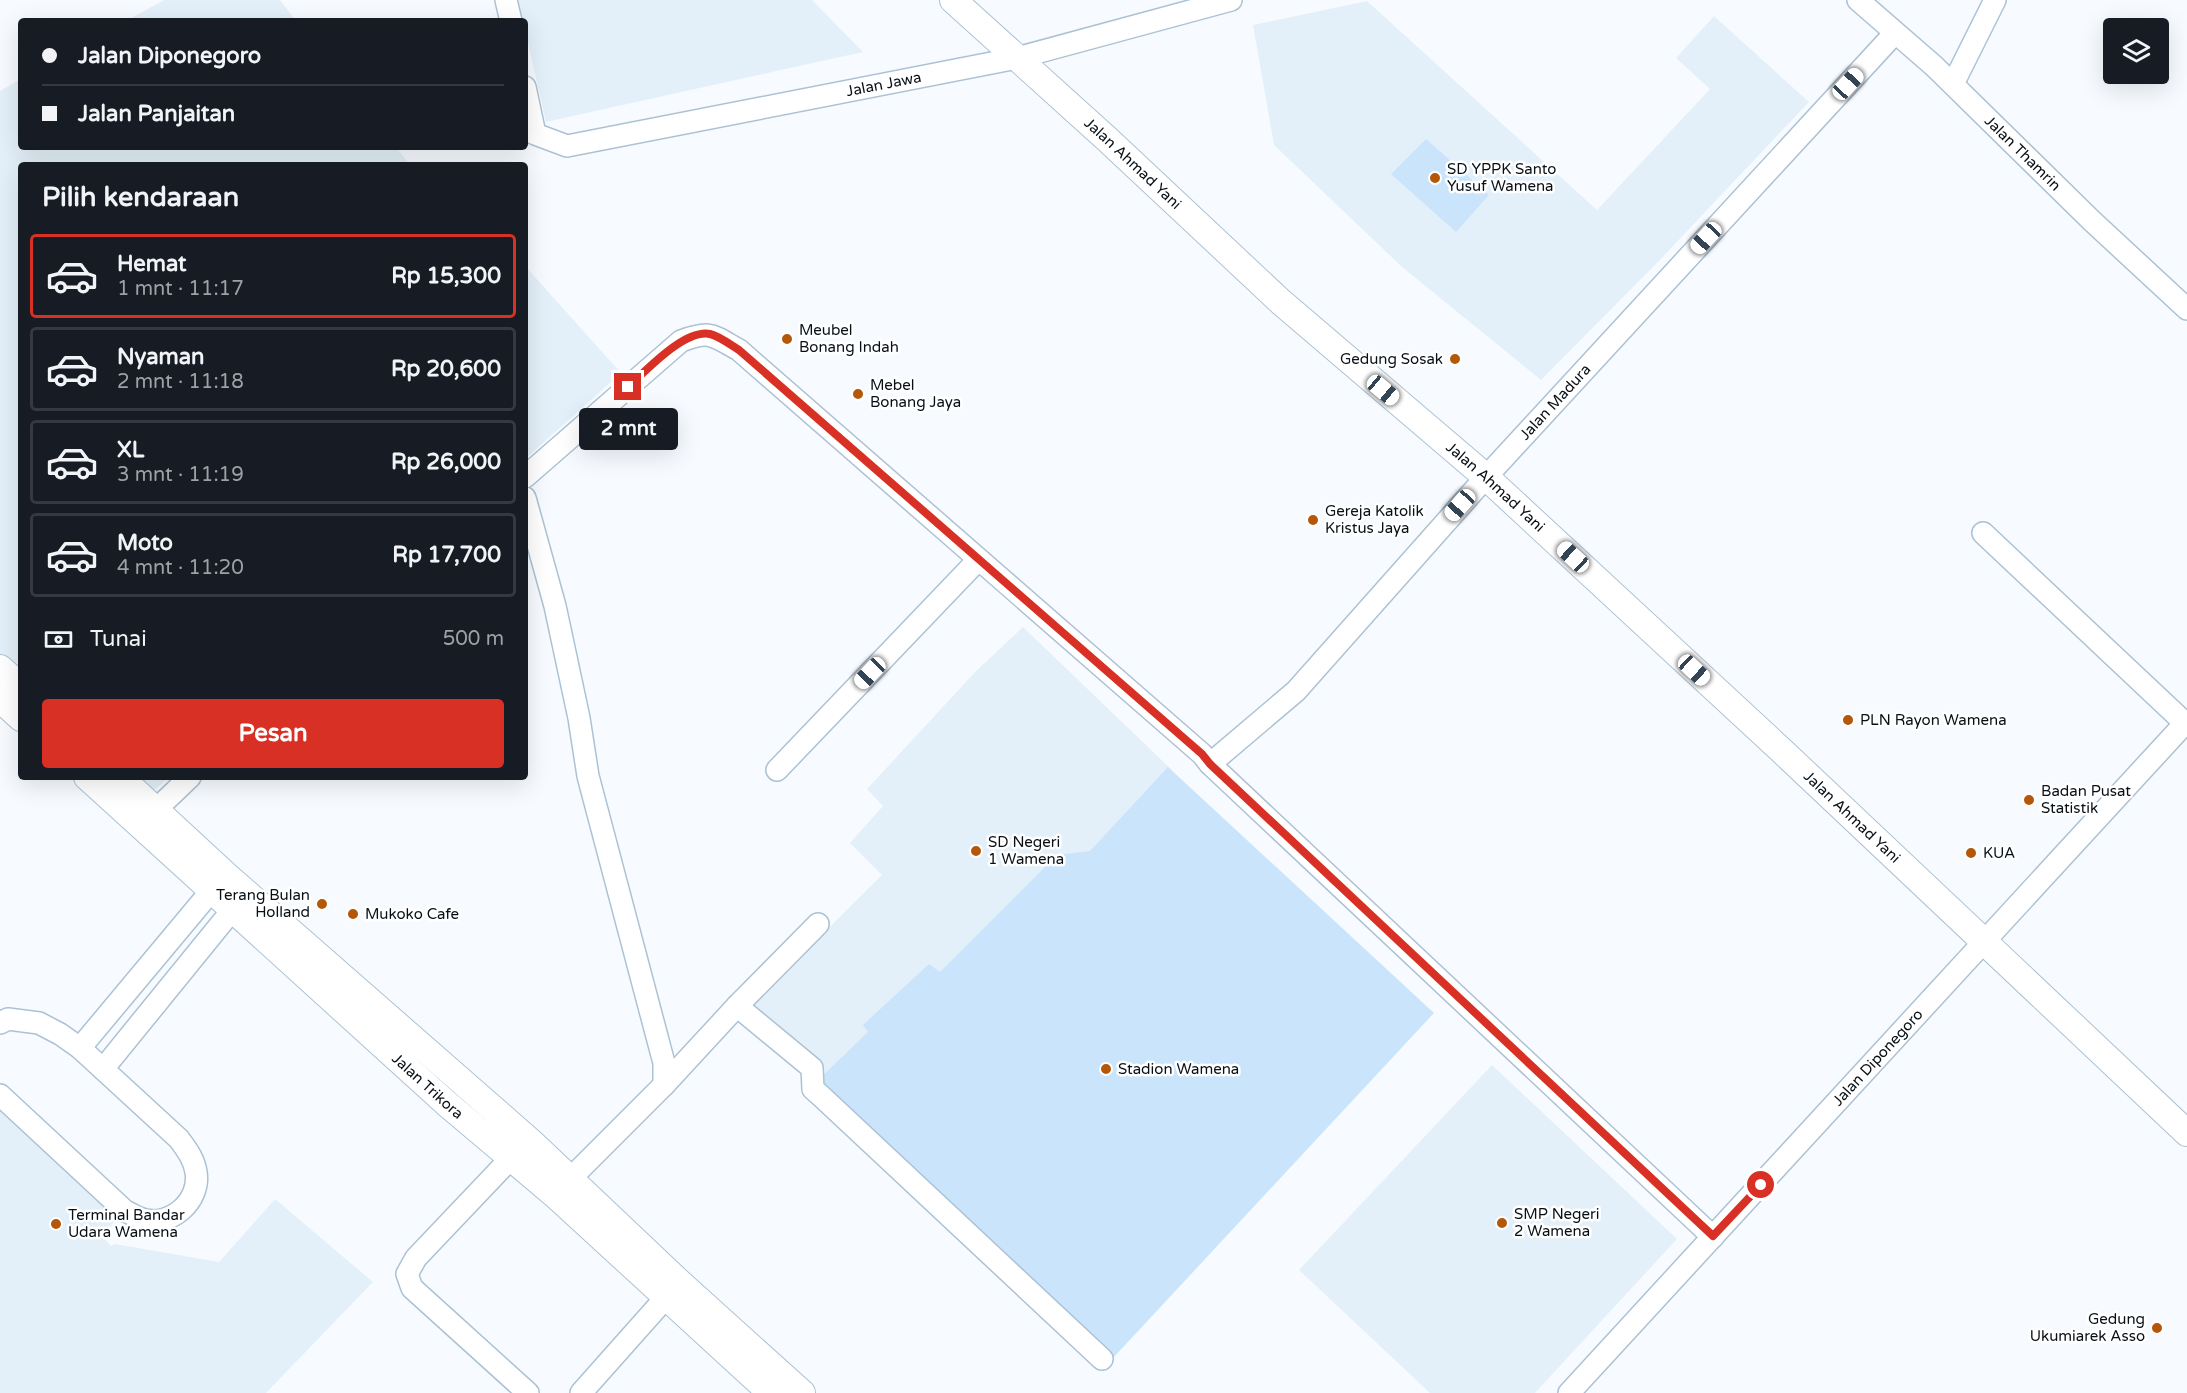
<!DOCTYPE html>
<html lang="id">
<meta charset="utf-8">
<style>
body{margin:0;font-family:"Varela Round",sans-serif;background:#20242c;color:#f1f3f6;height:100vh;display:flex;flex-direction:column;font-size:22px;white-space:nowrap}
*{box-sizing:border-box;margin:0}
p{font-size:20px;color:#9ea1a6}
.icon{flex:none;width:33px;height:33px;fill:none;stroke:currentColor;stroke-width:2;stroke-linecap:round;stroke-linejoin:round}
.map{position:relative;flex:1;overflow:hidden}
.side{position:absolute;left:18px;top:162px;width:510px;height:618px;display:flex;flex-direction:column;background:#171b24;border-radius:6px;box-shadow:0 6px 24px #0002}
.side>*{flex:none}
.guide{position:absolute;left:18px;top:18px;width:510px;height:132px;border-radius:6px;box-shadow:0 6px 24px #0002;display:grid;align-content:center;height:132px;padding:0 24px;background:#171b24}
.tools{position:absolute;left:2103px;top:18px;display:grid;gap:12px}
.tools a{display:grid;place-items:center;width:66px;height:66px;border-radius:6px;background:#171b24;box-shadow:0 6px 24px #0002;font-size:30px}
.end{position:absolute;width:27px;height:27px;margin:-14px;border:8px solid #d93025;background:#fff;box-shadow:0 0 0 3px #fff}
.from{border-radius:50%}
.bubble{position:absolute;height:42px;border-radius:6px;background:#171b24;box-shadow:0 6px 24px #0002;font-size:20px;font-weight:700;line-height:42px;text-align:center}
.car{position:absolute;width:18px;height:36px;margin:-18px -9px;border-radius:8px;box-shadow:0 0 4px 2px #0007;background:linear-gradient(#fff 24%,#345 0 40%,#fff 0 76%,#345 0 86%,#fff 0)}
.guide b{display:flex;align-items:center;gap:21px;height:57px;font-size:22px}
.guide b+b{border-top:2px solid #363941}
.guide i{width:15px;height:15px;background:#f1f3f6}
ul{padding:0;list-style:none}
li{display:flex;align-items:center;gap:18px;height:84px;margin:0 12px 9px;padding:0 12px;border:3px solid #363941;border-radius:6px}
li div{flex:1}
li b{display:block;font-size:22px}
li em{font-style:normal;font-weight:700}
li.active{border-color:#d93025}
li>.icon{width:54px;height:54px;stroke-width:1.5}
h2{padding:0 24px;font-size:27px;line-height:72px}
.pay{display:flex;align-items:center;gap:15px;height:66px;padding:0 24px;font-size:22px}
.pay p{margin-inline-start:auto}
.cta{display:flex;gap:12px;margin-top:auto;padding:12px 24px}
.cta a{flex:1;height:69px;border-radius:6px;background:#d93025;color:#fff;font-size:24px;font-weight:700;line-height:69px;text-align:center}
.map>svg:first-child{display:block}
.built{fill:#e4f0f9}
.green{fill:#c9e4fb}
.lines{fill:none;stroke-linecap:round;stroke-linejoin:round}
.minor-casing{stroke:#acc2d4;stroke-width:24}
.major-casing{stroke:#acc2d4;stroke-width:28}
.minor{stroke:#fff;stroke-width:21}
.major{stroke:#fff;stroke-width:26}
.route{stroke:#d93025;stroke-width:8}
.poi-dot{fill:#b55709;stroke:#fff;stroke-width:2}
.labels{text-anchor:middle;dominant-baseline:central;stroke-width:5;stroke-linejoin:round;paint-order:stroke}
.street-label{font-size:15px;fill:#081016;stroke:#fff}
.poi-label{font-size:15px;fill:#081016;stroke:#fff;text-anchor:start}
</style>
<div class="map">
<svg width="2187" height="1393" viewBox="0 0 2187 1393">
<rect width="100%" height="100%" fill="#f7fbff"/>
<!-- built -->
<g class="built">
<polygon points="164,0 280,0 296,21 126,21"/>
<polygon points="518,0 812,0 863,52 546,122 525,30 525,21 523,21"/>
<polygon points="1367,1 1597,210 1710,89 1676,58 1714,16 1809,102 1656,264 1541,380 1402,267 1274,145 1253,25"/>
<polygon points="21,79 21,147 396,147 410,165 21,165 21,679 0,660 0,91"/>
<polygon points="525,266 621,373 525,459"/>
<polygon points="1023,627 1172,770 1087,858 838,1087 752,1004 882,875 850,843 883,806 867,789 976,671"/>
<polygon points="135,777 169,777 152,792"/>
<polygon points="1492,1065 1677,1239 1535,1393 1430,1393 1299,1270"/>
<polygon points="0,1105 122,1212 102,1236 111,1246 115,1244 219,1262 275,1199 373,1282 266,1393 0,1393"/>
</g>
<!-- green -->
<g class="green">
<polygon points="1426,139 1489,195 1456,232 1391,174"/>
<polygon points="1168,767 1434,1013 1113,1358 816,1082 868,1032 863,1025 929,964 940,972 1057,855 1090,851"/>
</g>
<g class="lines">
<!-- minor casing -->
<g class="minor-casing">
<g id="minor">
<polyline points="506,0 511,21"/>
<path id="s1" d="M1858,0L1934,66L2092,221L2187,309"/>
<polyline points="1953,84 1995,0"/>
<path id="s2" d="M525,87L535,134L567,146L1017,58L1231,0"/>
<path d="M525,477L681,341C711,330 712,335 739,350L1202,754L1210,764L1713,1237"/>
<polyline points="525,498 555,606 579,718 588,776 664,1063 664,1085"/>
<polyline points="1983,533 2187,725"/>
<path id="s3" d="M1210,764L1296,691L1486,477L1895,33"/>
<polyline points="777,770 978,560"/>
<polyline points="145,820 190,777"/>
<polyline points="737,1006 812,1068 813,1089 821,1096 1102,1359"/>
<path d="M0,1023L8,1019L39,1023L60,1034L80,1048L179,1139C187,1150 194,1159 196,1172C201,1201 170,1228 142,1219C136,1217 130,1213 125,1211L0,1095"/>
<polyline points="80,1048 222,878"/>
<polyline points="103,1069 242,898"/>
<polyline points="512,1157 416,1258 407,1274 412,1288 528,1393"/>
<polyline points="559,1190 664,1085 737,1006 818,924"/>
<polyline points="581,1393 677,1285"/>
<path id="s4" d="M1569,1393L2187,721"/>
</g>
</g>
<!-- major casing -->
<g class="major-casing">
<g id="major">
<path id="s5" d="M953,0L1107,139L1281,302L1486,477L1781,750L2187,1133"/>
<polyline points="0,668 21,687"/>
<polyline points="0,699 21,718"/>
<path id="s6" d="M87,777L446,1103L555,1195L771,1393"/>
<polyline points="120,777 226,875 531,1142 680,1283 802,1393"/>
</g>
</g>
<!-- minor -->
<use href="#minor" class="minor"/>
<!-- major -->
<use href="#major" class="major"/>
</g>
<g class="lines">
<!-- route -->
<path class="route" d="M628,387C646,371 684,329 710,334C719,336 731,345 739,350L1202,754L1210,764L1713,1236L1761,1185"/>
</g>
<!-- markers -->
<g class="poi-dot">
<circle cx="1435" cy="178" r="6"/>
<circle cx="787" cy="339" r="6"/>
<circle cx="1455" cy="359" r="6"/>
<circle cx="858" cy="394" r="6"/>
<circle cx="1313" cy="520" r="6"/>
<circle cx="1848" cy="720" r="6"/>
<circle cx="2029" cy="800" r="6"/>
<circle cx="976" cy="851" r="6"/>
<circle cx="1971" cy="853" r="6"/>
<circle cx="322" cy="904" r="6"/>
<circle cx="353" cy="914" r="6"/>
<circle cx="1106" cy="1069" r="6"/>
<circle cx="1502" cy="1223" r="6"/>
<circle cx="56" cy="1224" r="6"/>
<circle cx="2157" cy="1328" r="6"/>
</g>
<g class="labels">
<!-- street labels -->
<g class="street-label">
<text stroke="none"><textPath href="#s2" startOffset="405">Jalan Jawa</textPath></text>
<text stroke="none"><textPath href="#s1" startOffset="225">Jalan Thamrin</textPath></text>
<text stroke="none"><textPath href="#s5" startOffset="243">Jalan Ahmad Yani</textPath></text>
<text stroke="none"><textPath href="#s3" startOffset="501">Jalan Madura</textPath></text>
<text stroke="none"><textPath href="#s5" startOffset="729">Jalan Ahmad Yani</textPath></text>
<text stroke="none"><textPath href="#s5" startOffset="1215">Jalan Ahmad Yani</textPath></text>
<text stroke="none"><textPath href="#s4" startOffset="456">Jalan Diponegoro</textPath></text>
<text stroke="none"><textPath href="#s6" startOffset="460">Jalan Trikora</textPath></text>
</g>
<!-- poi labels -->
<g class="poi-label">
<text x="1447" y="169">SD YPPK Santo<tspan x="1447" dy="17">Yusuf Wamena</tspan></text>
<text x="799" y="330">Meubel<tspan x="799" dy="17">Bonang Indah</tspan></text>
<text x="1443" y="359" text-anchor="end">Gedung Sosak</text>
<text x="870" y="385">Mebel<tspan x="870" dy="17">Bonang Jaya</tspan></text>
<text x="1325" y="511">Gereja Katolik<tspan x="1325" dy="17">Kristus Jaya</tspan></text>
<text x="1860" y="720">PLN Rayon Wamena</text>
<text x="2041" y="791">Badan Pusat<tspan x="2041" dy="17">Statistik</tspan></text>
<text x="988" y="842">SD Negeri<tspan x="988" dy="17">1 Wamena</tspan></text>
<text x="1983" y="853">KUA</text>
<text x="310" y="895" text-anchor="end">Terang Bulan<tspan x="310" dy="17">Holland</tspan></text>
<text x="365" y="914">Mukoko Cafe</text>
<text x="1118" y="1069">Stadion Wamena</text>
<text x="1514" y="1214">SMP Negeri<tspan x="1514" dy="17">2 Wamena</tspan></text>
<text x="68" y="1215">Terminal Bandar<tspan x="68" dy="17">Udara Wamena</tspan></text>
<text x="2145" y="1319" text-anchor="end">Gedung<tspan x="2145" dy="17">Ukumiarek Asso</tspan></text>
</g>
</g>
</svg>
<div class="tools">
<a><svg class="icon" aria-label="layers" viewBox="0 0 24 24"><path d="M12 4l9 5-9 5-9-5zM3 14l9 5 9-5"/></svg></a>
</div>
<i class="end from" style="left:1761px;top:1185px"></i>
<i class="end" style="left:628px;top:387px"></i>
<div class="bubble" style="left:579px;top:408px;width:99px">2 mnt</div>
<i class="car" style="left:1848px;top:84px;rotate:43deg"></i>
<i class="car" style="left:1706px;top:238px;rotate:223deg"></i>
<i class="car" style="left:1383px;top:390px;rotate:130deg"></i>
<i class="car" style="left:1460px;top:505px;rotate:222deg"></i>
<i class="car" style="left:1573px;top:557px;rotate:313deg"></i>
<i class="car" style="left:1694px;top:670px;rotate:133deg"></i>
<i class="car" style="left:870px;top:673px;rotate:224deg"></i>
<div class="guide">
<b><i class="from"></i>Jalan Diponegoro</b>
<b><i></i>Jalan Panjaitan</b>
</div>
<section class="side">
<h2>Pilih kendaraan</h2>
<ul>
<li class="active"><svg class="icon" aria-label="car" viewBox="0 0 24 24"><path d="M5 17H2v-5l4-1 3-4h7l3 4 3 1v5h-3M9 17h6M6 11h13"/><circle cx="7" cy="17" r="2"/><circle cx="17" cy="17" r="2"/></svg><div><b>Hemat</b><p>1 mnt · 11:17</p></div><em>Rp 15,300</em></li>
<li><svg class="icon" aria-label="car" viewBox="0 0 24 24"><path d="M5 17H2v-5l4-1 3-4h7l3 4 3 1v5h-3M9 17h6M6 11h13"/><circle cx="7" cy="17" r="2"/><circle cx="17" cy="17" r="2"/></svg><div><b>Nyaman</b><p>2 mnt · 11:18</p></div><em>Rp 20,600</em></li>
<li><svg class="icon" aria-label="car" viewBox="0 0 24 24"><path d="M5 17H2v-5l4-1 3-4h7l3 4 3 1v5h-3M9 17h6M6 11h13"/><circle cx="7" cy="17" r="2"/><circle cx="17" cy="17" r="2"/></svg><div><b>XL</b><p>3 mnt · 11:19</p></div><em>Rp 26,000</em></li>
<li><svg class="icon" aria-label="car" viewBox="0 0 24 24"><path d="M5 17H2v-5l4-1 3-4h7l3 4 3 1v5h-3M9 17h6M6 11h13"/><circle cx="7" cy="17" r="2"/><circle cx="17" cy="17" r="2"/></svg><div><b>Moto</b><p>4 mnt · 11:20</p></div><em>Rp 17,700</em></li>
</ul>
<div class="pay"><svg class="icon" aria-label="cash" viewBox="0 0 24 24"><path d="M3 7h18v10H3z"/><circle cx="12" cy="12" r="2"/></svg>Tunai<p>500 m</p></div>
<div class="cta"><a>Pesan</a></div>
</section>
</div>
